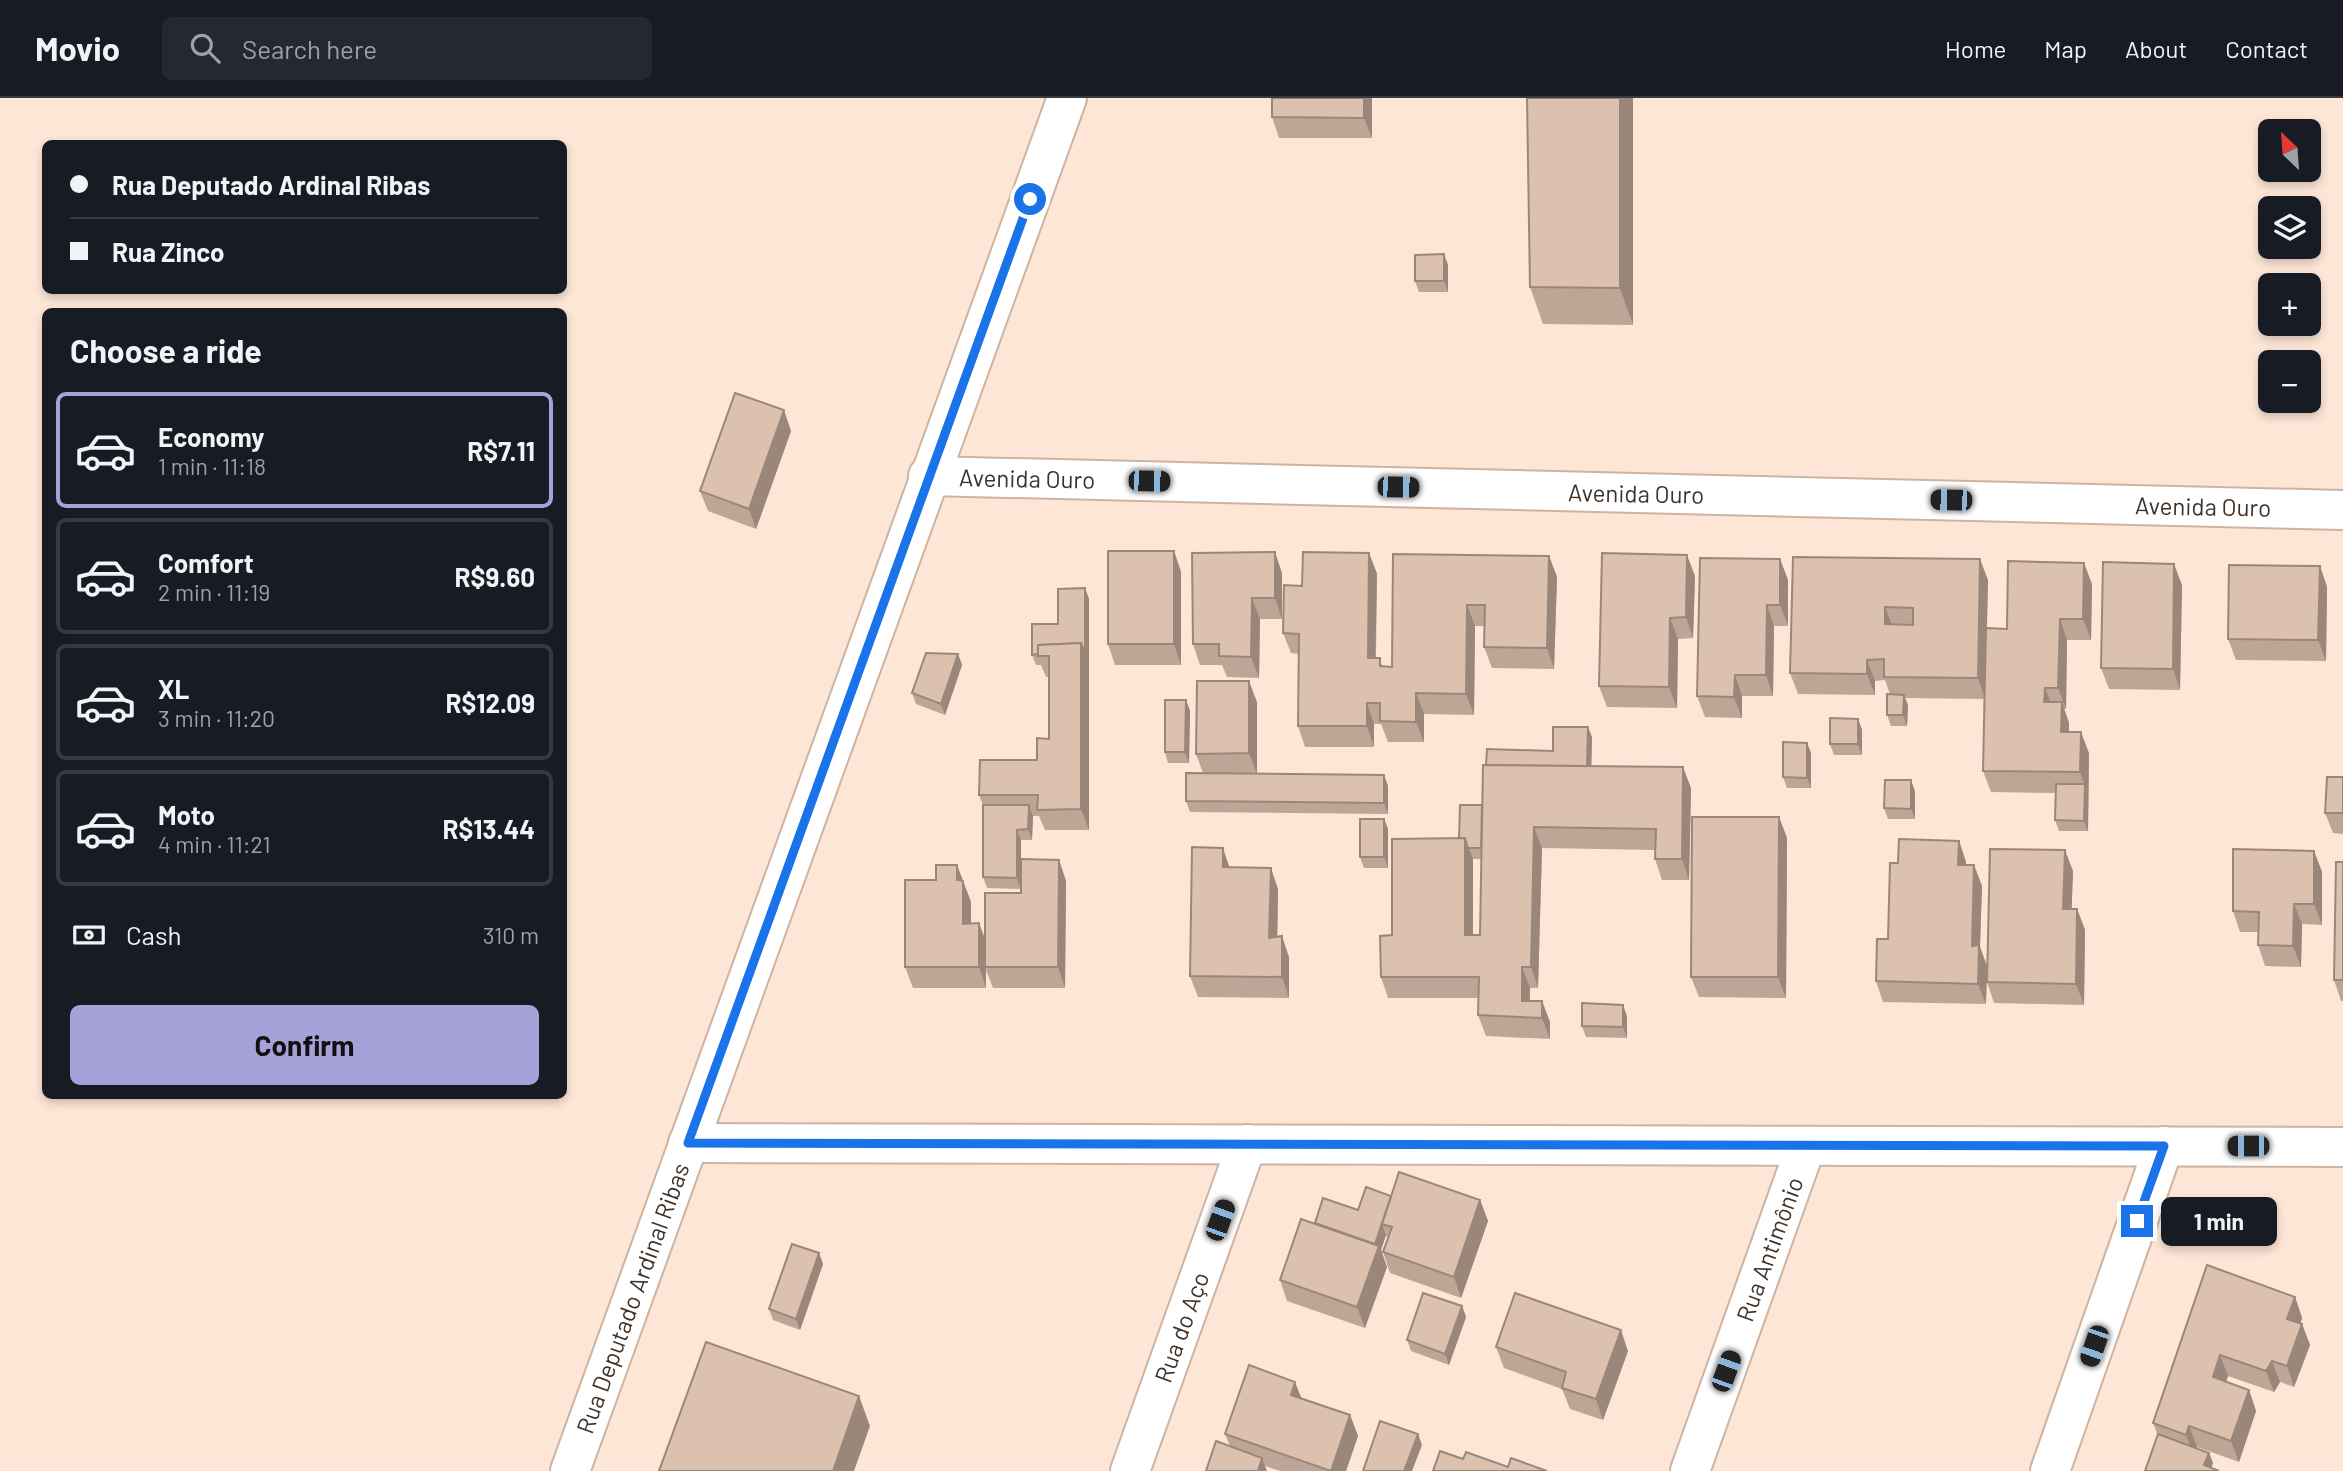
<!DOCTYPE html>
<meta charset="utf-8">
<style>
body{margin:0;font-family:Barlow,sans-serif;background:#242831;color:#f1f3f6;height:100vh;display:flex;flex-direction:column;font-size:26px;white-space:nowrap}
*{box-sizing:border-box;margin:0}
p{font-size:23px;color:#9ea1a6}
.icon{flex:none;width:38px;height:38px;fill:none;stroke:currentColor;stroke-width:2;stroke-linecap:round;stroke-linejoin:round}
.map{position:relative;flex:1;overflow:hidden}
.sheet{position:absolute;left:42px;top:210px;width:525px;height:791px;display:flex;flex-direction:column;background:#171b24;border-radius:10px;box-shadow:0 4px 10px #0003}
.sheet>*{flex:none}
.hud{position:absolute;left:42px;top:42px;width:525px;height:154px;border-radius:10px;box-shadow:0 4px 10px #0003;display:grid;align-content:center;height:154px;padding:0 28px;background:#171b24}
.needle{width:46px;rotate:335deg}
.tools{position:absolute;left:2258px;top:21px;display:grid;gap:14px}
.tools a{display:grid;place-items:center;width:63px;height:63px;border-radius:10px;background:#171b24;box-shadow:0 4px 10px #0003;font-size:35px}
.end{position:absolute;width:32px;height:32px;margin:-16px;border:9px solid #1a73e8;background:#fff;box-shadow:0 0 0 4px #fff}
.from{border-radius:50%}
.bubble{position:absolute;height:49px;border-radius:10px;background:#171b24;box-shadow:0 4px 10px #0003;font-size:23px;font-weight:700;line-height:49px;text-align:center}
.car{position:absolute;width:21px;height:42px;margin:-21px -10px;border-radius:9px;box-shadow:0 0 5px 2px #0007;background:linear-gradient(#222 24%,#8ab4d8 0 40%,#222 0 76%,#8ab4d8 0 86%,#222 0)}
.hud b{display:flex;align-items:center;gap:24px;height:66px;font-size:26px}
.hud b+b{border-top:2px solid #363941}
.hud i{width:18px;height:18px;background:#f1f3f6}
ul{padding:0;list-style:none}
li{display:flex;align-items:center;gap:21px;height:116px;margin:0 14px 10px;padding:0 14px;border:4px solid #363941;border-radius:10px}
li div{flex:1}
li b{display:block;font-size:26px}
li em{font-style:normal;font-weight:700}
li.selected{border-color:#a6a2d9}
li>.icon{width:63px;height:63px;stroke-width:1.5}
h2{padding:0 28px;font-size:32px;line-height:84px}
.pay{display:flex;align-items:center;gap:18px;height:77px;padding:0 28px;font-size:26px}
.pay p{margin-inline-start:auto}
.action{display:flex;gap:14px;margin-top:auto;padding:14px 28px}
.action a{flex:1;height:80px;border-radius:10px;background:#a6a2d9;color:#111;font-size:28px;font-weight:700;line-height:80px;text-align:center}
header{display:flex;align-items:center;gap:42px;box-sizing:border-box;height:98px;padding:0 35px;background:#171b24;border-bottom:2px solid #363941}
header strong{font-size:33px}
nav{display:flex;gap:38px;margin-inline-start:auto;font-size:24px}
.search{width:490px;height:63px;background:#242831;display:flex;align-items:center;gap:18px;box-sizing:border-box;padding:0 24px;border-radius:10px;color:#9ea1a6;font-size:26px}
.map>svg:first-child{display:block}
.lines{fill:none;stroke-linecap:round;stroke-linejoin:round}
.minor-casing{stroke:#ceb3a1;stroke-width:42}
.minor{stroke:#fff;stroke-width:38}
.wall{fill:#bea696;fill-rule:evenodd}
.shaded-wall{fill:#9b877a}
.building{fill:#ddc1af;stroke:#9b877a;stroke-width:2;fill-rule:evenodd}
.route{stroke:#1a73e8;stroke-width:9}
.labels{text-anchor:middle;dominant-baseline:central;stroke-width:6;stroke-linejoin:round;paint-order:stroke}
.street-label{font-size:24px;fill:#3e332b;stroke:#fff}
</style>
<header>
<strong>Movio</strong>
<div class="search"><svg class="icon" aria-label="search" viewBox="0 0 24 24"><circle cx="10" cy="10" r="6"/><path d="M15 15l6 6"/></svg>Search here</div>
<nav><a>Home</a><a>Map</a><a>About</a><a>Contact</a></nav>
</header>
<div class="map">
<svg width="2343" height="1373" viewBox="0 0 2343 1373">
<rect width="100%" height="100%" fill="#fde6d6"/>
<g class="lines">
<!-- minor casing -->
<g class="minor-casing">
<g id="minor">
<polyline points="928,378 2343,412"/>
<polyline points="688,1045 2343,1049"/>
<polyline points="570,1373 1067,0"/>
<polyline points="1130,1373 1247,1046"/>
<polyline points="1690,1373 1806,1048"/>
<polyline points="2050,1373 2164,1048"/>
</g>
</g>
<!-- minor -->
<use href="#minor" class="minor"/>
</g>
<!-- wall -->
<g class="wall">
<polygon points="1272,0 1372,0 1372,40 1279,40 1272,19"/>
<polygon points="1527,0 1633,0 1633,227 1543,226 1530,189"/>
<polygon points="1444,156 1448,167 1448,194 1419,194 1415,183"/>
<polygon points="791,333 756,431 708,413 700,393"/>
<polygon points="1174,453 1181,474 1181,567 1115,567 1108,546"/>
<polygon points="1369,455 1377,476 1376,560 1383,568 1392,569 1393,456 1549,458 1557,479 1554,571 1492,570 1484,549 1485,528 1475,528 1474,617 1424,616 1424,644 1388,644 1381,626 1374,626 1374,649 1305,649 1298,628 1299,556 1291,555 1283,535 1302,488"/>
<polygon points="1793,459 1988,482 1987,530 2007,531 2092,486 2091,542 2067,542 2066,611 2064,611 2069,625 2069,634 2089,655 2088,733 2059,733 2055,722 2056,695 1991,694 1983,673 1984,601 1905,600 1908,607 1907,628 1891,628 1887,617 1890,596 1885,582 1875,583 1875,597 1798,596 1790,575"/>
<polygon points="1780,461 1788,482 1788,528 1774,528 1773,598 1742,598 1742,620 1705,619 1697,598"/>
<polygon points="2320,468 2327,489 2326,563 2236,562 2228,541"/>
<polygon points="1282,475 1282,521 1260,521 1259,580 1227,579 1222,567 1200,567 1193,546"/>
<polygon points="1695,478 1693,540 1678,541 1677,610 1607,609 1599,588"/>
<polygon points="2182,487 2180,592 2109,591 2101,570"/>
<polygon points="1085,490 1089,501 1089,732 1045,732 1039,718 1033,718 1032,742 1021,742 1021,791 987,790 983,779 983,707 979,697 1037,662 1049,641 1049,579 1046,579 1041,567 1036,567 1032,557 1058,526"/>
<polygon points="958,556 962,567 945,617 916,606 912,595"/>
<polygon points="1186,602 1190,613 1189,665 1168,665 1165,654"/>
<polygon points="1257,604 1257,675 1384,677 1388,688 1388,716 1190,714 1186,703 1203,675 1196,656"/>
<polygon points="1858,621 1862,632 1862,657 1834,657 1830,646"/>
<path d="M1592,639L1591,668L1691,690L1689,782H1662L1655,761V752L1542,750L1538,890H1530V903H1542L1550,924V941L1486,938L1478,917L1479,900H1388L1381,879L1392,837L1482,707L1486,667L1553,653ZM1472,761H1481L1480,837H1473Z"/>
<polygon points="1807,645 1811,655 1811,690 1787,690 1783,679"/>
<polygon points="2343,679 2343,736 2333,735 2325,715"/>
<polygon points="1915,693 1915,721 1888,721 1884,710"/>
<polygon points="1779,719 1787,740 1786,900 1699,899 1691,879"/>
<polygon points="1384,721 1388,731 1388,770 1364,770 1360,759"/>
<polygon points="1959,743 1966,764 1966,767 1974,767 1982,788 1980,849 1987,868 1986,906 1883,904 1876,883 1888,841 1898,765"/>
<polygon points="2314,753 2322,774 2322,827 2302,826 2301,869 2265,868 2258,847 2258,834 2240,834 2233,813"/>
<polygon points="1059,762 1066,783 1065,890 993,890 986,872 986,890 913,890 905,869 957,767 971,804 971,825 985,843 1021,795"/>
<polygon points="2343,764 2343,903 2341,903 2334,882"/>
<polygon points="1230,769 1278,791 1277,839 1289,859 1289,900 1198,899 1190,878"/>
<polygon points="2073,773 2071,811 2077,811 2085,832 2084,907 1994,905 1987,884"/>
<polygon points="1627,918 1627,940 1586,939 1582,928"/>
<polygon points="1391,1098 1480,1102 1488,1123 1461,1200 1390,1175 1383,1154 1388,1141 1386,1137 1381,1152 1387,1169 1365,1230 1287,1203 1280,1182 1315,1125 1358,1112"/>
<polygon points="819,1155 823,1166 800,1232 773,1222 769,1211"/>
<polygon points="2207,1167 2295,1199 2302,1220 2300,1226 2302,1226 2310,1247 2294,1289 2280,1284 2274,1294 2228,1278 2226,1284 2249,1292 2256,1313 2239,1364 2197,1349 2196,1350 2209,1355 2213,1365 2211,1370 2145,1373 2158,1338 2153,1325"/>
<polygon points="1462,1208 1466,1219 1449,1267 1411,1253 1407,1242"/>
<polygon points="1496,1249 1628,1253 1603,1322 1570,1311 1562,1291 1504,1270"/>
<polygon points="1301,1300 1350,1317 1358,1338 1346,1373 1280,1373 1265,1368 1230,1348 1225,1336"/>
</g>
<!-- shaded-wall -->
<g class="shaded-wall">
<polygon points="1364,0 1372,0 1372,40 1364,20"/>
<polygon points="1620,0 1633,0 1633,227 1620,190"/>
<polygon points="1444,156 1448,167 1448,194 1444,183"/>
<polygon points="784,312 791,333 756,431 749,411"/>
<polygon points="1174,453 1181,474 1181,567 1174,546"/>
<polygon points="1275,454 1282,475 1282,521 1275,500"/>
<polygon points="1369,455 1377,476 1375,581 1368,560"/>
<polygon points="1687,457 1695,478 1693,540 1686,519"/>
<polygon points="1549,458 1557,479 1554,571 1547,550"/>
<polygon points="1780,461 1788,482 1788,528 1780,507"/>
<polygon points="1980,461 1988,482 1985,601 1978,580"/>
<polygon points="2084,465 2092,486 2091,542 2083,521"/>
<polygon points="2174,466 2182,487 2180,592 2173,571"/>
<polygon points="2320,468 2327,489 2326,563 2318,542"/>
<polygon points="1085,490 1089,501 1089,732 1081,711 1081,545"/>
<polygon points="1252,500 1260,521 1259,580 1251,559"/>
<polygon points="1467,507 1475,528 1474,617 1466,596"/>
<polygon points="1767,507 1774,528 1773,598 1766,577"/>
<polygon points="1885,509 1893,530 1885,526"/>
<polygon points="1670,520 1678,541 1677,610 1669,589"/>
<polygon points="2060,521 2067,542 2066,611 2058,590"/>
<polygon points="958,556 962,567 945,617 941,606"/>
<polygon points="1867,562 1875,583 1875,597 1867,576"/>
<polygon points="1735,577 1742,598 1742,620 1734,599"/>
<polygon points="1249,583 1257,604 1257,676 1249,655"/>
<polygon points="2045,590 2053,611 2044,604"/>
<polygon points="1416,595 1424,616 1424,644 1416,624"/>
<polygon points="1904,597 1908,607 1907,628 1903,617"/>
<polygon points="1186,602 1190,613 1189,665 1185,654"/>
<polygon points="2062,604 2069,625 2069,655 2061,634"/>
<polygon points="1367,605 1374,626 1374,649 1367,628"/>
<polygon points="1858,621 1862,632 1862,657 1858,646"/>
<polygon points="1588,629 1592,639 1591,687 1587,676"/>
<polygon points="2081,634 2089,655 2088,733 2084,723 2085,687 2080,674"/>
<polygon points="1807,645 1811,655 1811,690 1807,680"/>
<polygon points="1683,669 1691,690 1689,782 1682,761"/>
<polygon points="1384,677 1388,688 1388,716 1384,705"/>
<polygon points="1911,682 1915,693 1915,721 1911,711"/>
<polygon points="1029,707 1033,718 1032,742 1028,731"/>
<polygon points="1779,719 1787,740 1786,900 1778,879"/>
<polygon points="1384,721 1388,731 1388,770 1384,759"/>
<polygon points="1534,729 1542,750 1538,890 1531,869"/>
<polygon points="1017,732 1021,742 1021,791 1017,780"/>
<polygon points="1465,740 1473,761 1473,858 1465,837"/>
<polygon points="1959,743 1966,764 1966,788 1958,767"/>
<polygon points="1223,750 1230,771 1223,769"/>
<polygon points="2065,752 2073,773 2071,832 2063,811"/>
<polygon points="2314,753 2322,774 2322,827 2314,806"/>
<polygon points="1059,762 1066,783 1065,890 1058,869"/>
<polygon points="957,767 971,804 971,847 963,826 957,782"/>
<polygon points="1974,767 1982,788 1980,849 1987,868 1986,906 1978,886 1972,848"/>
<polygon points="1271,770 1278,791 1277,861 1269,840"/>
<polygon points="2294,806 2302,826 2301,869 2293,848"/>
<polygon points="2077,811 2085,832 2084,907 2076,886"/>
<polygon points="979,825 987,846 985,869 986,872 986,890 979,869"/>
<polygon points="1282,838 1289,859 1289,900 1282,879"/>
<polygon points="1522,869 1530,890 1529,919 1522,903"/>
<polygon points="1542,903 1550,924 1550,941 1542,920"/>
<polygon points="1623,907 1627,918 1627,940 1623,929"/>
<polygon points="1480,1102 1488,1123 1461,1200 1454,1179"/>
<polygon points="1382,1126 1386,1137 1381,1152 1387,1169 1365,1230 1357,1209 1374,1148"/>
<polygon points="819,1155 823,1166 800,1232 796,1221"/>
<polygon points="2295,1199 2302,1220 2295,1242 2287,1221"/>
<polygon points="1462,1208 1466,1219 1449,1267 1445,1256"/>
<polygon points="2302,1226 2310,1247 2294,1289 2287,1268"/>
<polygon points="1621,1232 1628,1253 1603,1322 1596,1301"/>
<polygon points="2220,1257 2228,1278 2220,1300 2213,1279"/>
<polygon points="2272,1263 2280,1284 2274,1294 2266,1273"/>
<polygon points="1295,1284 1303,1304 1291,1297"/>
<polygon points="2249,1292 2256,1313 2239,1364 2231,1343"/>
<polygon points="859,1298 870,1328 854,1373 833,1373"/>
<polygon points="1350,1317 1358,1338 1346,1373 1331,1373"/>
<polygon points="2189,1328 2197,1349 2194,1358 2186,1337"/>
<polygon points="1418,1336 1422,1347 1412,1373 1404,1373"/>
<polygon points="2209,1355 2213,1365 2210,1373 2204,1367"/>
<polygon points="1262,1360 1267,1373 1258,1373"/>
</g>
<!-- building -->
<g class="building">
<polygon points="1272,0 1364,0 1364,20 1272,19"/>
<polygon points="1527,0 1620,0 1620,190 1530,189"/>
<polygon points="1444,156 1444,183 1415,183 1415,157"/>
<polygon points="735,295 784,312 749,411 700,393"/>
<rect x="1108" y="453" width="66" height="93"/>
<polygon points="1275,454 1275,500 1252,500 1251,559 1219,558 1219,546 1193,546 1192,455"/>
<polygon points="1303,454 1369,455 1368,560 1380,560 1380,568 1392,569 1393,456 1549,458 1547,550 1484,549 1485,507 1467,507 1466,596 1416,595 1416,624 1380,623 1380,605 1367,605 1367,628 1298,628 1299,536 1283,535 1284,487 1302,488"/>
<polygon points="1602,455 1687,457 1686,519 1670,520 1669,589 1599,588"/>
<path d="M1793,459L1980,461L1978,580L1884,579V561L1867,562V576L1790,575ZM1885,509L1913,510V527L1885,526Z"/>
<polygon points="1700,460 1780,461 1780,507 1767,507 1766,577 1735,577 1734,599 1697,598"/>
<polygon points="2008,463 2084,465 2083,521 2060,521 2058,590 2045,590 2044,604 2062,604 2061,634 2081,634 2080,674 1983,673 1986,530 2007,531"/>
<polygon points="2103,464 2174,466 2173,571 2101,570"/>
<polygon points="2229,467 2320,468 2318,542 2228,541"/>
<polygon points="1085,490 1085,555 1081,545 1038,547 1038,556 1032,557 1032,526 1058,526 1058,491"/>
<polygon points="1081,545 1081,711 1037,712 1038,697 979,697 980,662 1037,662 1037,640 1049,641 1049,558 1038,558 1038,547"/>
<polygon points="926,555 958,556 941,606 912,595"/>
<polygon points="1197,583 1249,583 1249,655 1196,656"/>
<polygon points="1887,596 1904,597 1903,617 1887,617"/>
<polygon points="1165,602 1186,602 1185,654 1165,654"/>
<polygon points="1830,620 1858,621 1858,646 1830,646"/>
<polygon points="1553,629 1588,629 1587,668 1486,667 1487,651 1553,653"/>
<polygon points="1783,644 1807,645 1807,680 1783,679"/>
<polygon points="1483,667 1683,669 1682,761 1655,761 1656,731 1534,729 1531,869 1522,869 1522,903 1542,903 1542,920 1478,917 1479,879 1381,879 1380,838 1392,837 1392,741 1465,740 1465,837 1480,837"/>
<polygon points="1186,675 1384,677 1384,705 1186,703"/>
<polygon points="2327,679 2343,679 2343,715 2325,715"/>
<polygon points="1885,682 1911,682 1911,711 1884,710"/>
<polygon points="2056,686 2085,686 2084,723 2055,722"/>
<polygon points="983,707 1029,707 1028,731 1017,732 1017,780 983,779"/>
<polygon points="1460,707 1482,707 1481,750 1468,750 1465,740 1459,740"/>
<polygon points="1692,719 1779,719 1778,879 1691,879"/>
<rect x="1360" y="721" width="24" height="38"/>
<polygon points="1899,741 1959,743 1958,767 1974,767 1972,848 1979,847 1978,886 1876,883 1877,841 1888,841 1890,765 1898,765"/>
<polygon points="1192,749 1223,750 1223,769 1271,770 1269,840 1282,838 1282,879 1190,878"/>
<polygon points="1990,751 2065,752 2063,811 2077,811 2076,886 1987,884"/>
<polygon points="2233,751 2314,753 2314,806 2294,806 2293,848 2258,847 2259,814 2233,813"/>
<polygon points="1021,761 1059,762 1058,869 985,869 985,795 1021,795"/>
<polygon points="2336,764 2343,764 2343,882 2334,882"/>
<polygon points="936,767 957,767 957,782 963,783 963,826 979,825 979,869 905,869 905,782 936,782"/>
<polygon points="1582,905 1623,907 1623,929 1582,928"/>
<polygon points="1399,1074 1480,1102 1454,1179 1383,1154 1392,1129 1382,1126"/>
<polygon points="1366,1089 1391,1098 1375,1146 1315,1125 1323,1100 1358,1112"/>
<polygon points="1301,1121 1379,1148 1357,1209 1280,1182"/>
<polygon points="792,1146 819,1155 796,1221 769,1211"/>
<polygon points="2207,1167 2295,1199 2287,1221 2302,1226 2287,1268 2272,1263 2266,1273 2220,1257 2213,1279 2249,1292 2231,1343 2189,1328 2186,1337 2153,1325"/>
<polygon points="1423,1195 1462,1208 1445,1256 1407,1242"/>
<polygon points="1515,1195 1621,1232 1596,1301 1562,1290 1566,1274 1496,1249"/>
<polygon points="706,1244 859,1298 833,1373 659,1373"/>
<polygon points="1249,1267 1295,1284 1291,1297 1350,1317 1331,1373 1225,1336"/>
<polygon points="1380,1323 1418,1336 1404,1373 1363,1373"/>
<polygon points="2158,1336 2209,1355 2204,1367 2219,1373 2145,1373"/>
<polygon points="1216,1343 1262,1360 1258,1373 1206,1373"/>
<polygon points="1440,1353 1463,1361 1466,1354 1508,1369 1511,1360 1547,1373 1433,1373"/>
</g>
<g class="lines">
<!-- route -->
<polyline class="route" points="1030,101 688,1045 2164,1048 2137,1123"/>
</g>
<g class="labels">
<!-- street labels -->
<g class="street-label">
<text transform="translate(1027 380) rotate(1)">Avenida Ouro</text>
<text transform="translate(1636 395) rotate(1)">Avenida Ouro</text>
<text transform="translate(2203 408) rotate(1)">Avenida Ouro</text>
<text transform="translate(1769 1151) rotate(-70)">Rua Antimônio</text>
<text transform="translate(632 1200) rotate(-70)">Rua Deputado Ardinal Ribas</text>
<text transform="translate(1181 1229) rotate(-70)">Rua do Aço</text>
</g>
</g>
</svg>
<div class="tools">
<a><svg class="needle" viewBox="-14 -14 28 28"><path d="M0-13l5 13h-10z" fill="#e53935"/><path d="M0 13l5-13h-10z" fill="#9ea1a6"/></svg></a>
<a><svg class="icon" aria-label="layers" viewBox="0 0 24 24"><path d="M12 4l9 5-9 5-9-5zM3 14l9 5 9-5"/></svg></a>
<a>+</a>
<a>−</a>
</div>
<i class="end from" style="left:1030px;top:101px"></i>
<i class="end" style="left:2137px;top:1123px"></i>
<div class="bubble" style="left:2161px;top:1099px;width:116px">1 min</div>
<i class="car" style="left:1149px;top:383px;rotate:91deg"></i>
<i class="car" style="left:1398px;top:389px;rotate:91deg"></i>
<i class="car" style="left:1951px;top:402px;rotate:271deg"></i>
<i class="car" style="left:2248px;top:1048px;rotate:270deg"></i>
<i class="car" style="left:1220px;top:1122px;rotate:20deg"></i>
<i class="car" style="left:2094px;top:1248px;rotate:199deg"></i>
<i class="car" style="left:1726px;top:1273px;rotate:20deg"></i>
<div class="hud">
<b><i class="from"></i>Rua Deputado Ardinal Ribas</b>
<b><i></i>Rua Zinco</b>
</div>
<section class="sheet">
<h2>Choose a ride</h2>
<ul>
<li class="selected"><svg class="icon" aria-label="car" viewBox="0 0 24 24"><path d="M5 17H2v-5l4-1 3-4h7l3 4 3 1v5h-3M9 17h6M6 11h13"/><circle cx="7" cy="17" r="2"/><circle cx="17" cy="17" r="2"/></svg><div><b>Economy</b><p>1 min · 11:18</p></div><em>R$7.11</em></li>
<li><svg class="icon" aria-label="car" viewBox="0 0 24 24"><path d="M5 17H2v-5l4-1 3-4h7l3 4 3 1v5h-3M9 17h6M6 11h13"/><circle cx="7" cy="17" r="2"/><circle cx="17" cy="17" r="2"/></svg><div><b>Comfort</b><p>2 min · 11:19</p></div><em>R$9.60</em></li>
<li><svg class="icon" aria-label="car" viewBox="0 0 24 24"><path d="M5 17H2v-5l4-1 3-4h7l3 4 3 1v5h-3M9 17h6M6 11h13"/><circle cx="7" cy="17" r="2"/><circle cx="17" cy="17" r="2"/></svg><div><b>XL</b><p>3 min · 11:20</p></div><em>R$12.09</em></li>
<li><svg class="icon" aria-label="car" viewBox="0 0 24 24"><path d="M5 17H2v-5l4-1 3-4h7l3 4 3 1v5h-3M9 17h6M6 11h13"/><circle cx="7" cy="17" r="2"/><circle cx="17" cy="17" r="2"/></svg><div><b>Moto</b><p>4 min · 11:21</p></div><em>R$13.44</em></li>
</ul>
<div class="pay"><svg class="icon" aria-label="cash" viewBox="0 0 24 24"><path d="M3 7h18v10H3z"/><circle cx="12" cy="12" r="2"/></svg>Cash<p>310 m</p></div>
<div class="action"><a>Confirm</a></div>
</section>
</div>
